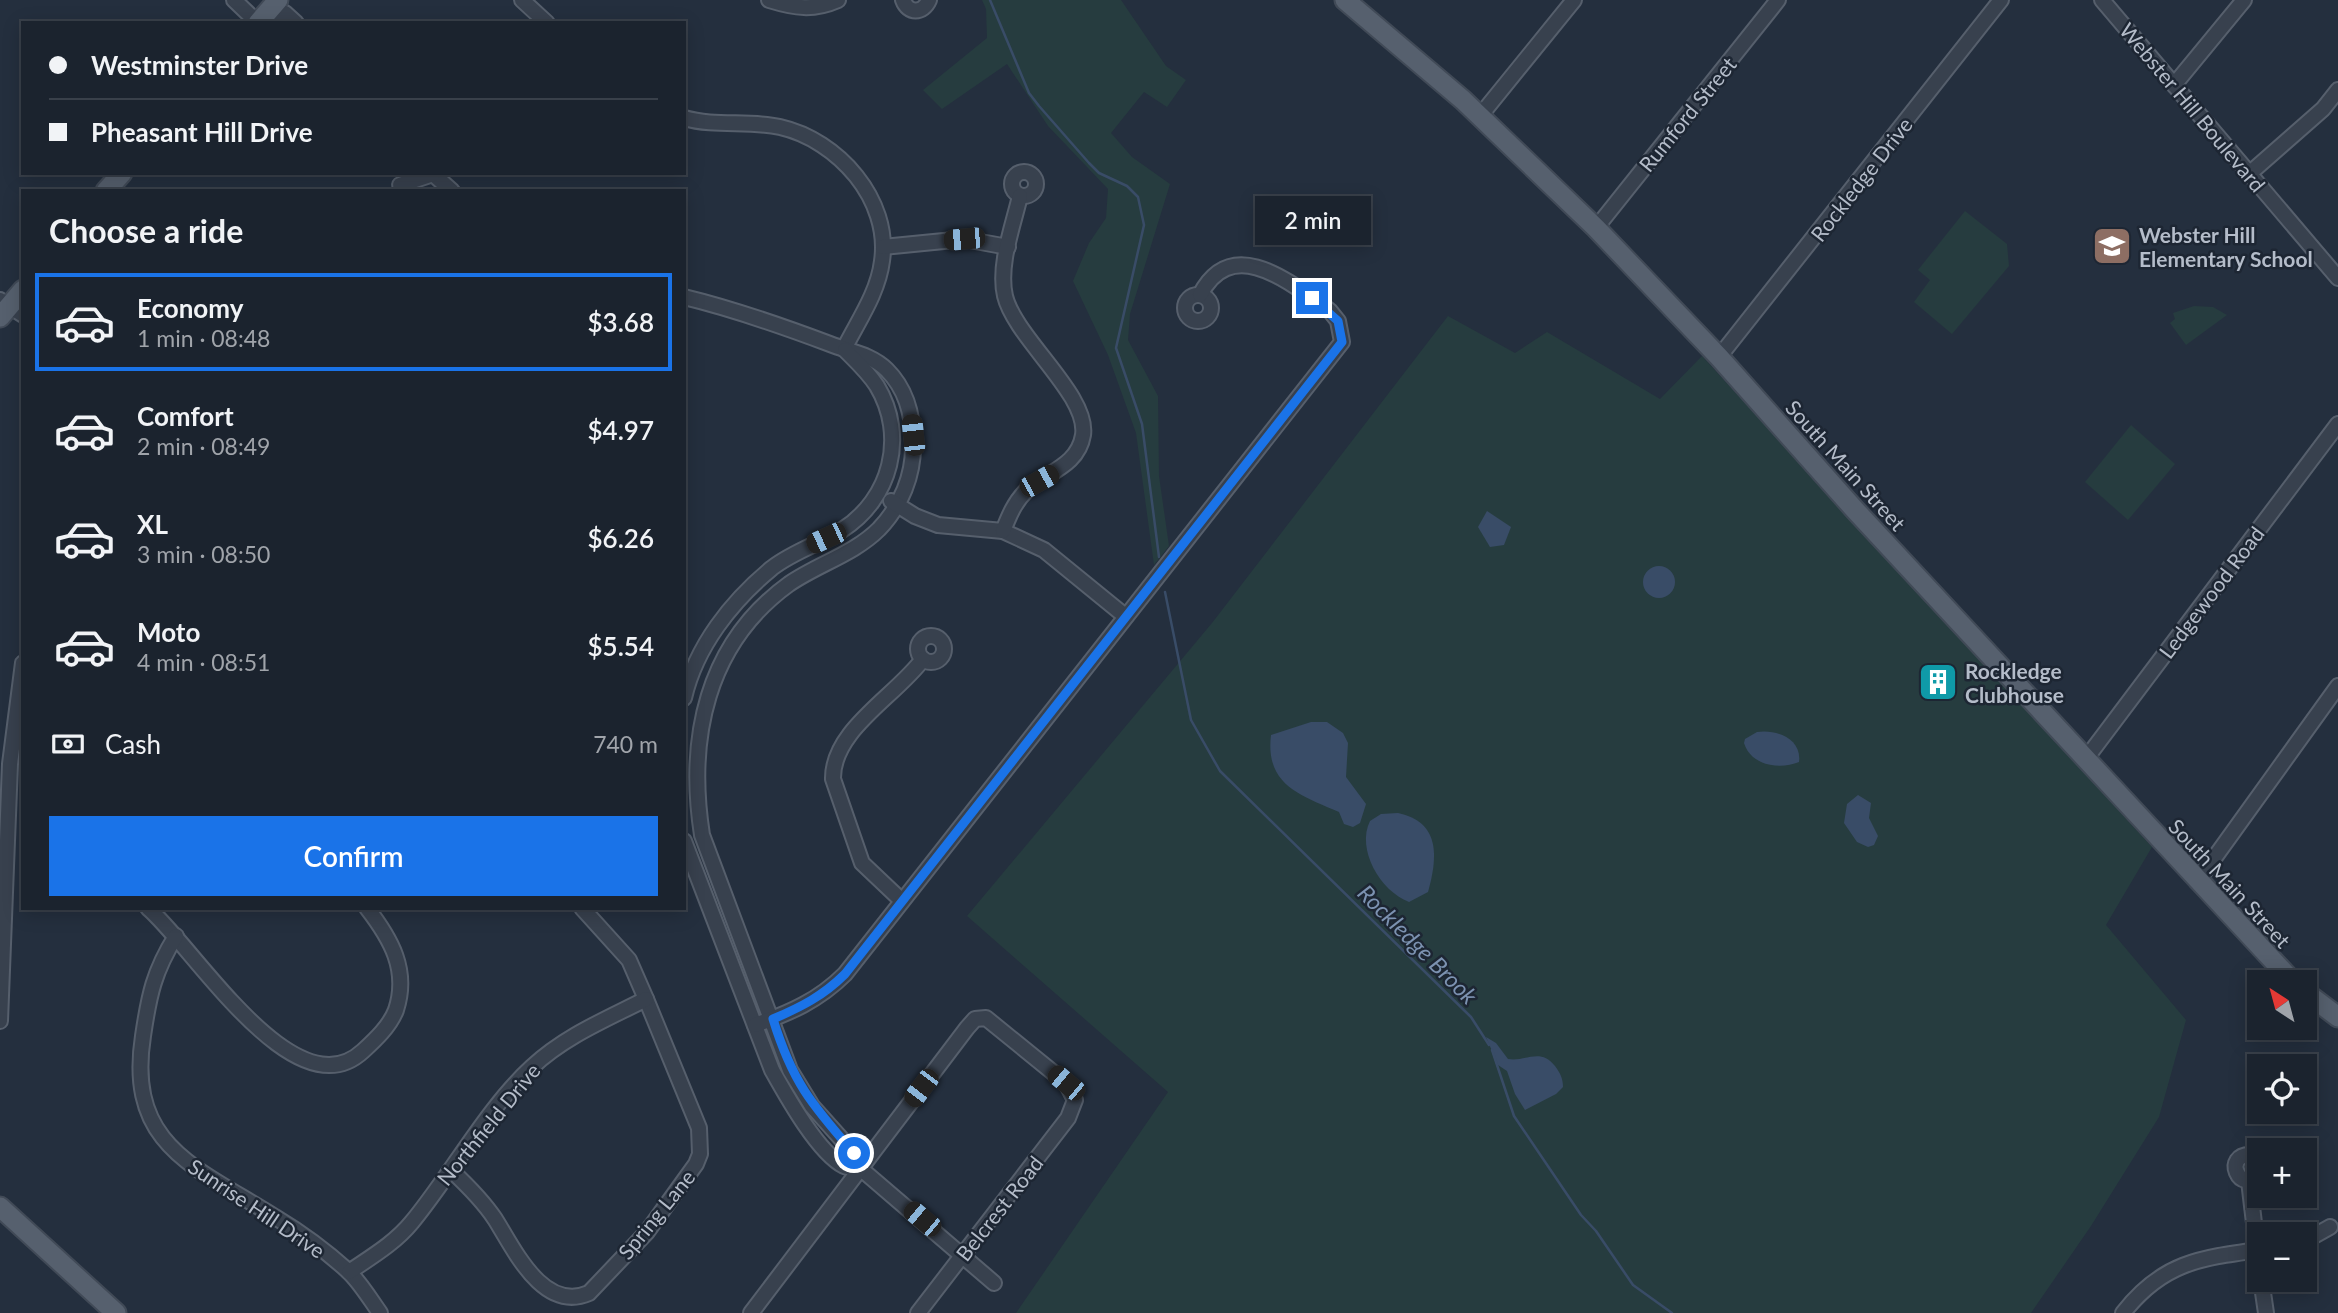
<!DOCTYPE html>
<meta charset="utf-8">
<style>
body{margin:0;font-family:Lato,sans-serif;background:#282f3a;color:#f1f3f6;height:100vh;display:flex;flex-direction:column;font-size:26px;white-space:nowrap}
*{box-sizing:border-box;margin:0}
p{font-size:23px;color:#a0a4aa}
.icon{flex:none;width:38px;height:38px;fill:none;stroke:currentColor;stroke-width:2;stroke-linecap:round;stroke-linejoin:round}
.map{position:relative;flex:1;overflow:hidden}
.drawer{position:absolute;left:21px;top:189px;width:665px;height:721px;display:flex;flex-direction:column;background:#1b232e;border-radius:0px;box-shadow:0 4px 18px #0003,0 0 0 2px #39404a}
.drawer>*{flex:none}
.top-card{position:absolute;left:21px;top:21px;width:665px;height:154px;border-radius:0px;box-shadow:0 4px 18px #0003,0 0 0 2px #39404a;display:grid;align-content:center;height:154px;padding:0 28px;background:#1b232e}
.needle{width:46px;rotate:324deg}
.tools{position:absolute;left:2247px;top:970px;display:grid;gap:14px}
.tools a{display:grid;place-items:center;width:70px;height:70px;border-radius:0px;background:#1b232e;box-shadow:0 4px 18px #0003,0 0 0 2px #39404a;font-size:35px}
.end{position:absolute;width:32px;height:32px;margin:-16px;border:9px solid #1a73e8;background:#fff;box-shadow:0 0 0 4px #fff}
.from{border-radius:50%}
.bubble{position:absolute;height:49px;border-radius:0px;background:#1b232e;box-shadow:0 4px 18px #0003,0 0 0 2px #39404a;font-size:23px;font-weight:600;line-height:49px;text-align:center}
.car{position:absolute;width:21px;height:42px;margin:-21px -10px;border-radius:9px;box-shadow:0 0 5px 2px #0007;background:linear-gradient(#222 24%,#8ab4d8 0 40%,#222 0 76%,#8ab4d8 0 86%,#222 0)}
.top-card b{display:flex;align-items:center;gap:24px;height:66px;font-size:26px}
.top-card b+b{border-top:2px solid #39404a}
.top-card i{width:18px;height:18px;background:#f1f3f6}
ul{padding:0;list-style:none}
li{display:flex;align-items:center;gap:21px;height:98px;margin:0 14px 10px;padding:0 14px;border:4px solid transparent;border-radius:0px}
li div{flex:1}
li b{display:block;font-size:26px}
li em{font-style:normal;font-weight:600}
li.current{border-color:#1a73e8}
li>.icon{width:63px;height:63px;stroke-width:1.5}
h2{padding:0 28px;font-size:32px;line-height:84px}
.pay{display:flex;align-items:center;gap:18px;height:77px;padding:0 28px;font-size:26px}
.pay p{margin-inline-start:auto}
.primary-button{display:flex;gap:14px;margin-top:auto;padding:14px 28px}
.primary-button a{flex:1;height:80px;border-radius:0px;background:#1a73e8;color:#fff;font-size:28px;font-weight:600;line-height:80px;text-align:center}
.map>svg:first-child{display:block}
.green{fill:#263c3f}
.water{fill:#394c67}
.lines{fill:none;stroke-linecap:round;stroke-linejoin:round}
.stream{stroke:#394c67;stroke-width:2.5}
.minor-casing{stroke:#565f6c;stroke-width:18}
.major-casing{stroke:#414a57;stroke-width:23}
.minor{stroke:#38414e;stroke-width:14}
.major{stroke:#56606e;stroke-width:19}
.route{stroke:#1a73e8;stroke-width:9}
.labels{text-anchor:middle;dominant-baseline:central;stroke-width:5;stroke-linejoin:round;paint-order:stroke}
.street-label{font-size:21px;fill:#b4bcc9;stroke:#1d2633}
.poi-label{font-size:21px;font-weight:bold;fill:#b4bcc9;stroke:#1d2633;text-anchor:start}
.water-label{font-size:23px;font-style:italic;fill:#7c92b1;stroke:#1d2633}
</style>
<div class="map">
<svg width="2338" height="1313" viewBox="0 0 2338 1313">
<rect width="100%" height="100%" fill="#242f3e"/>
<!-- green -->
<g class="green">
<polygon points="982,0 1121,0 1166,66 1186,80 1167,107 1144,92 1111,133 1132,157 1170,184 1130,314 1128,340 1158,396 1159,476 1169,546 1154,565 1136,433 1108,355 1073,281 1089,243 1106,218 1108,189 1048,126 1007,64 942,109 923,90 987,38 986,9"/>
<polygon points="1965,211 2007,244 2009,266 1952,334 1914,302 1930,280 1918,270"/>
<polygon points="2194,306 2213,307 2227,315 2186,345 2170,323 2175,319 2173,313"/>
<polygon points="1448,316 1515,353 1547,332 1660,399 1702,356 2152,847 2106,925 2186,1020 2159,1117 2091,1226 2031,1313 1016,1313 1168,1092 967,916 1212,623"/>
<polygon points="2131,425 2175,464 2128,520 2085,482"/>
</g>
<!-- water -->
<g class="water">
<polygon points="1487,511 1511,527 1504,545 1490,547 1478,527"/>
<circle cx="1659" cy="582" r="16"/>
<path d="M1311,722H1327L1343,733L1348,743L1346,777L1366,804L1360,823L1353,827L1344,824L1339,812C1300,795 1265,785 1271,735Z"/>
<path d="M1757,732C1777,729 1802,739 1799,762C1780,770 1751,766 1744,743L1745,739Z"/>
<polygon points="1858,795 1871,803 1869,818 1878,836 1874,845 1868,847 1857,842 1844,823 1847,804"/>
<path d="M1398,813C1440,822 1438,856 1428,892L1409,902C1380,891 1356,849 1370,821L1381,814Z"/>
<path d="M1486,1037L1496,1043L1508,1059C1526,1062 1540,1047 1555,1066C1560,1073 1563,1078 1563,1087L1556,1094L1525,1110L1515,1094L1507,1071L1498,1065Z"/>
</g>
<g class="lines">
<!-- stream -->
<g class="stream">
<polyline points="990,0 1029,93 1039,106 1089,163 1099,173 1127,186 1138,197 1144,225 1116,348 1142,424 1159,557"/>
<polyline points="1165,592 1191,720 1220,771 1471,1017 1489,1045"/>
<polyline points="1492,1050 1514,1116 1581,1215 1596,1231 1633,1285 1672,1313"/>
</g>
<!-- minor casing -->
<g class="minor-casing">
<g id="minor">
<polyline points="234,0 258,23"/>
<polyline points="522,0 547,23"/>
<path d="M769,0C795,8 813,11 838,0"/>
<path d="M903,0C908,14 923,14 929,0"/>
<polyline points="2102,0 2338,278"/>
<polyline points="271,8 277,14 285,13 296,23"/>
<polyline points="2174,85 2244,0"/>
<polyline points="1480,116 1574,0"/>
<path d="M684,118C716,127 748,120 780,127C838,140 891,200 882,261C878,293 858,321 844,349"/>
<circle cx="1024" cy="184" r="12"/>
<polyline points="432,173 452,191"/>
<polyline points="2249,174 2323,109 2338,90"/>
<polyline points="400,185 433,174"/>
<polyline points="1596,228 1778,0"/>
<polyline points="883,247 964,239 1008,247"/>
<circle cx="1198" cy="308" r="13"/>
<path d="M684,297C734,309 782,326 830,344C850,352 871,354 887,370C907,390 913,415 913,443C914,475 901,506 879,529C854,554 818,564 789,584C706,644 687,739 702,835L790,1070L812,1106L854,1153L860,1168L994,1283"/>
<polyline points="0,300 23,315"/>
<polyline points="1719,357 2001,0"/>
<polyline points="891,501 915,516 938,525 1003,531 1044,550 1125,616"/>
<path d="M1003,531C1009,516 1015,501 1027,490C1047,472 1078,466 1083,435C1089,395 1015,338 1005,296C998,265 1013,226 1020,196"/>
<circle cx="931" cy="649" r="13"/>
<path d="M684,698C696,646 732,601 772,568C794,551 819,544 842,530C891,499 907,436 877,386C868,372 856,361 845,350"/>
<polyline points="2085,760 2338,424"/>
<path d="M684,841L772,1070C786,1095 818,1153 844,1166C848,1168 856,1168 860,1168"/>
<polyline points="2197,882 2338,686"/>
<path d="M901,900L862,863L833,779C832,730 896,696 923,659"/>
<path d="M148,908C193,946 295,1114 363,1051C375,1040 390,1026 396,1010C409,970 391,939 367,908"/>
<path d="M176,936C154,971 149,995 143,1036C126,1146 196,1167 275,1217C300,1232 326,1251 348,1271C360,1282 370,1299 380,1313"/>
<polyline points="0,1021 10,764 23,663"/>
<path d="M755,1025C790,1013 819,1000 845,974L1342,342L1338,321L1330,311C1293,285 1233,232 1200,295"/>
<path d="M2259,1161L2252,1155C2221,1153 2240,1197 2259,1173"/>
<path d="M452,1171C468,1186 483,1201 495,1219C514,1249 543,1313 589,1293L647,1232L696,1164L700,1154L699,1128L646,999L629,960L582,908"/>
<polyline points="2249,1181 2259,1265"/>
<polyline points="2305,1241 2330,1227"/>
<path d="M349,1272C371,1257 395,1243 412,1222C451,1175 487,1108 532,1067C565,1036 607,1019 646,999"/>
<polyline points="2261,1279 2266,1313"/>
<polyline points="751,1313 967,1028 975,1019 986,1018 1066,1083 1075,1100 1068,1118 918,1313"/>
<path d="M2123,1313C2162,1263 2199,1258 2259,1250"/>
</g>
</g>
<!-- major casing -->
<g class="major-casing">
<g id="major">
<polyline points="1345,0 1463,100 1596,228 1719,357 1855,510 2293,982"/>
<polyline points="258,23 278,0"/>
<polyline points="106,191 122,173"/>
<polyline points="0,317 23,290"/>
<polyline points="2305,992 2338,1017"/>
<polyline points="0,1207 116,1313"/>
</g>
</g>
<!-- minor -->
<use href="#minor" class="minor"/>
<!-- major -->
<use href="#major" class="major"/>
</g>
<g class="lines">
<!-- route -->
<path class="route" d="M854,1153C811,1104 792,1081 773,1019C801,1007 823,996 845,974L1342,342L1338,321L1312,298"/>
</g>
<!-- icons -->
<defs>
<g id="school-square" transform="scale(2.0125)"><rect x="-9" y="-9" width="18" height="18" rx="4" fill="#8d6e63" stroke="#1d2633"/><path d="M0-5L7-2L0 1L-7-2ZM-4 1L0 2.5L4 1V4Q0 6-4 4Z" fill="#fff"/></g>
<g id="building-square" transform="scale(2.0125)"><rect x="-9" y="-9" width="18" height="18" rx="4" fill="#0f9aa8" stroke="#1d2633"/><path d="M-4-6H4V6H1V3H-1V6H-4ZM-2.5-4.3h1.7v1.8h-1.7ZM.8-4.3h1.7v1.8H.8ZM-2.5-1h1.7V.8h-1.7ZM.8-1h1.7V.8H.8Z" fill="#fff"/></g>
</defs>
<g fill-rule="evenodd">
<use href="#school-square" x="2112" y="246"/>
<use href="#building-square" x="1938" y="682"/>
</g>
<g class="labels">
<!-- street labels -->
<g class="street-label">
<text transform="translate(2193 107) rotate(50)">Webster Hill Boulevard</text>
<text transform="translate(1687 114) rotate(-51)">Rumford Street</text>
<text transform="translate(1861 179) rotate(-52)">Rockledge Drive</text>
<text transform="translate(1846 465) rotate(48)">South Main Street</text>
<text transform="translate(2211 592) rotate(-53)">Ledgewood Road</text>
<text transform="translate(2230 883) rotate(47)">South Main Street</text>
<text transform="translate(488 1124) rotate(-51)">Northfield Drive</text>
<text transform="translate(257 1208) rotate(34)">Sunrise Hill Drive</text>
<text transform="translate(999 1208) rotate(-52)">Belcrest Road</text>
<text transform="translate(656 1214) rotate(-51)">Spring Lane</text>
</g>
<!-- poi labels -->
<g class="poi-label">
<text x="2139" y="234">Webster Hill<tspan x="2139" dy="24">Elementary School</tspan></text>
<text x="1965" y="670">Rockledge<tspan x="1965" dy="24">Clubhouse</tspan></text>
</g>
<!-- water labels -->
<g class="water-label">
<text transform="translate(1418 944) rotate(45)">Rockledge Brook</text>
</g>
</g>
</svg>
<div class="tools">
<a><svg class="needle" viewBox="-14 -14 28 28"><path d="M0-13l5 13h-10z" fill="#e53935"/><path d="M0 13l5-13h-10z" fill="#a0a4aa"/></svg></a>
<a><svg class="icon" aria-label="locate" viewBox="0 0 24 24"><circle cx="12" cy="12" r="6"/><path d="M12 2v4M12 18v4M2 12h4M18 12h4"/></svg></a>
<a>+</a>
<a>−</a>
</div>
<i class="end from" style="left:854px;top:1153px"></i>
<i class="end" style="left:1312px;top:298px"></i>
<div class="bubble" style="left:1255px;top:196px;width:116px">2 min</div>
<i class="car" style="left:964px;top:239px;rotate:265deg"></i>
<i class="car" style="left:913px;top:435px;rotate:354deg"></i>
<i class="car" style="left:1039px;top:481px;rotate:61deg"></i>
<i class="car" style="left:826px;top:538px;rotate:245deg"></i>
<i class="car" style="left:1066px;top:1083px;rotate:310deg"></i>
<i class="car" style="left:921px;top:1088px;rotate:217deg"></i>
<i class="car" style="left:922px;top:1219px;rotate:310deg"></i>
<div class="top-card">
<b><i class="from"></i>Westminster Drive</b>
<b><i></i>Pheasant Hill Drive</b>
</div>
<section class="drawer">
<h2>Choose a ride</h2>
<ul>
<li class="current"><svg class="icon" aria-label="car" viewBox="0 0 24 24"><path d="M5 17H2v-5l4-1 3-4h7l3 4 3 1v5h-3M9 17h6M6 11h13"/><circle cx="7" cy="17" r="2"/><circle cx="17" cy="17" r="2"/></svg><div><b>Economy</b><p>1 min · 08:48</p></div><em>$3.68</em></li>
<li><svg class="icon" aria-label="car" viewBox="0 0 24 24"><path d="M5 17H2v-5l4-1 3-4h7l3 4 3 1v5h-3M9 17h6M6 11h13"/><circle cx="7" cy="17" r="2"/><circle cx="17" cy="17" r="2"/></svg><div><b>Comfort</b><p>2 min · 08:49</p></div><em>$4.97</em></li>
<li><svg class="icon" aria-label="car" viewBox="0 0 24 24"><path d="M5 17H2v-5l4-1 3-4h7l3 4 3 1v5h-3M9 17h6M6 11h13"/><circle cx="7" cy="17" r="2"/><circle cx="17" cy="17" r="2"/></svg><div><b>XL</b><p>3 min · 08:50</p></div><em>$6.26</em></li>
<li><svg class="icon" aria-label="car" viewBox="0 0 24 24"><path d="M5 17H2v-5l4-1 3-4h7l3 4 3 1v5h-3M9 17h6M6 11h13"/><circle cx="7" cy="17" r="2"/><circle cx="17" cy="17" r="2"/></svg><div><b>Moto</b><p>4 min · 08:51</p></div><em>$5.54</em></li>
</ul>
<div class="pay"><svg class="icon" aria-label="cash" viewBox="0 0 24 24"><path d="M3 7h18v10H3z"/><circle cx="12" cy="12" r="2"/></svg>Cash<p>740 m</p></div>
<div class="primary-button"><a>Confirm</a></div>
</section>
</div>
